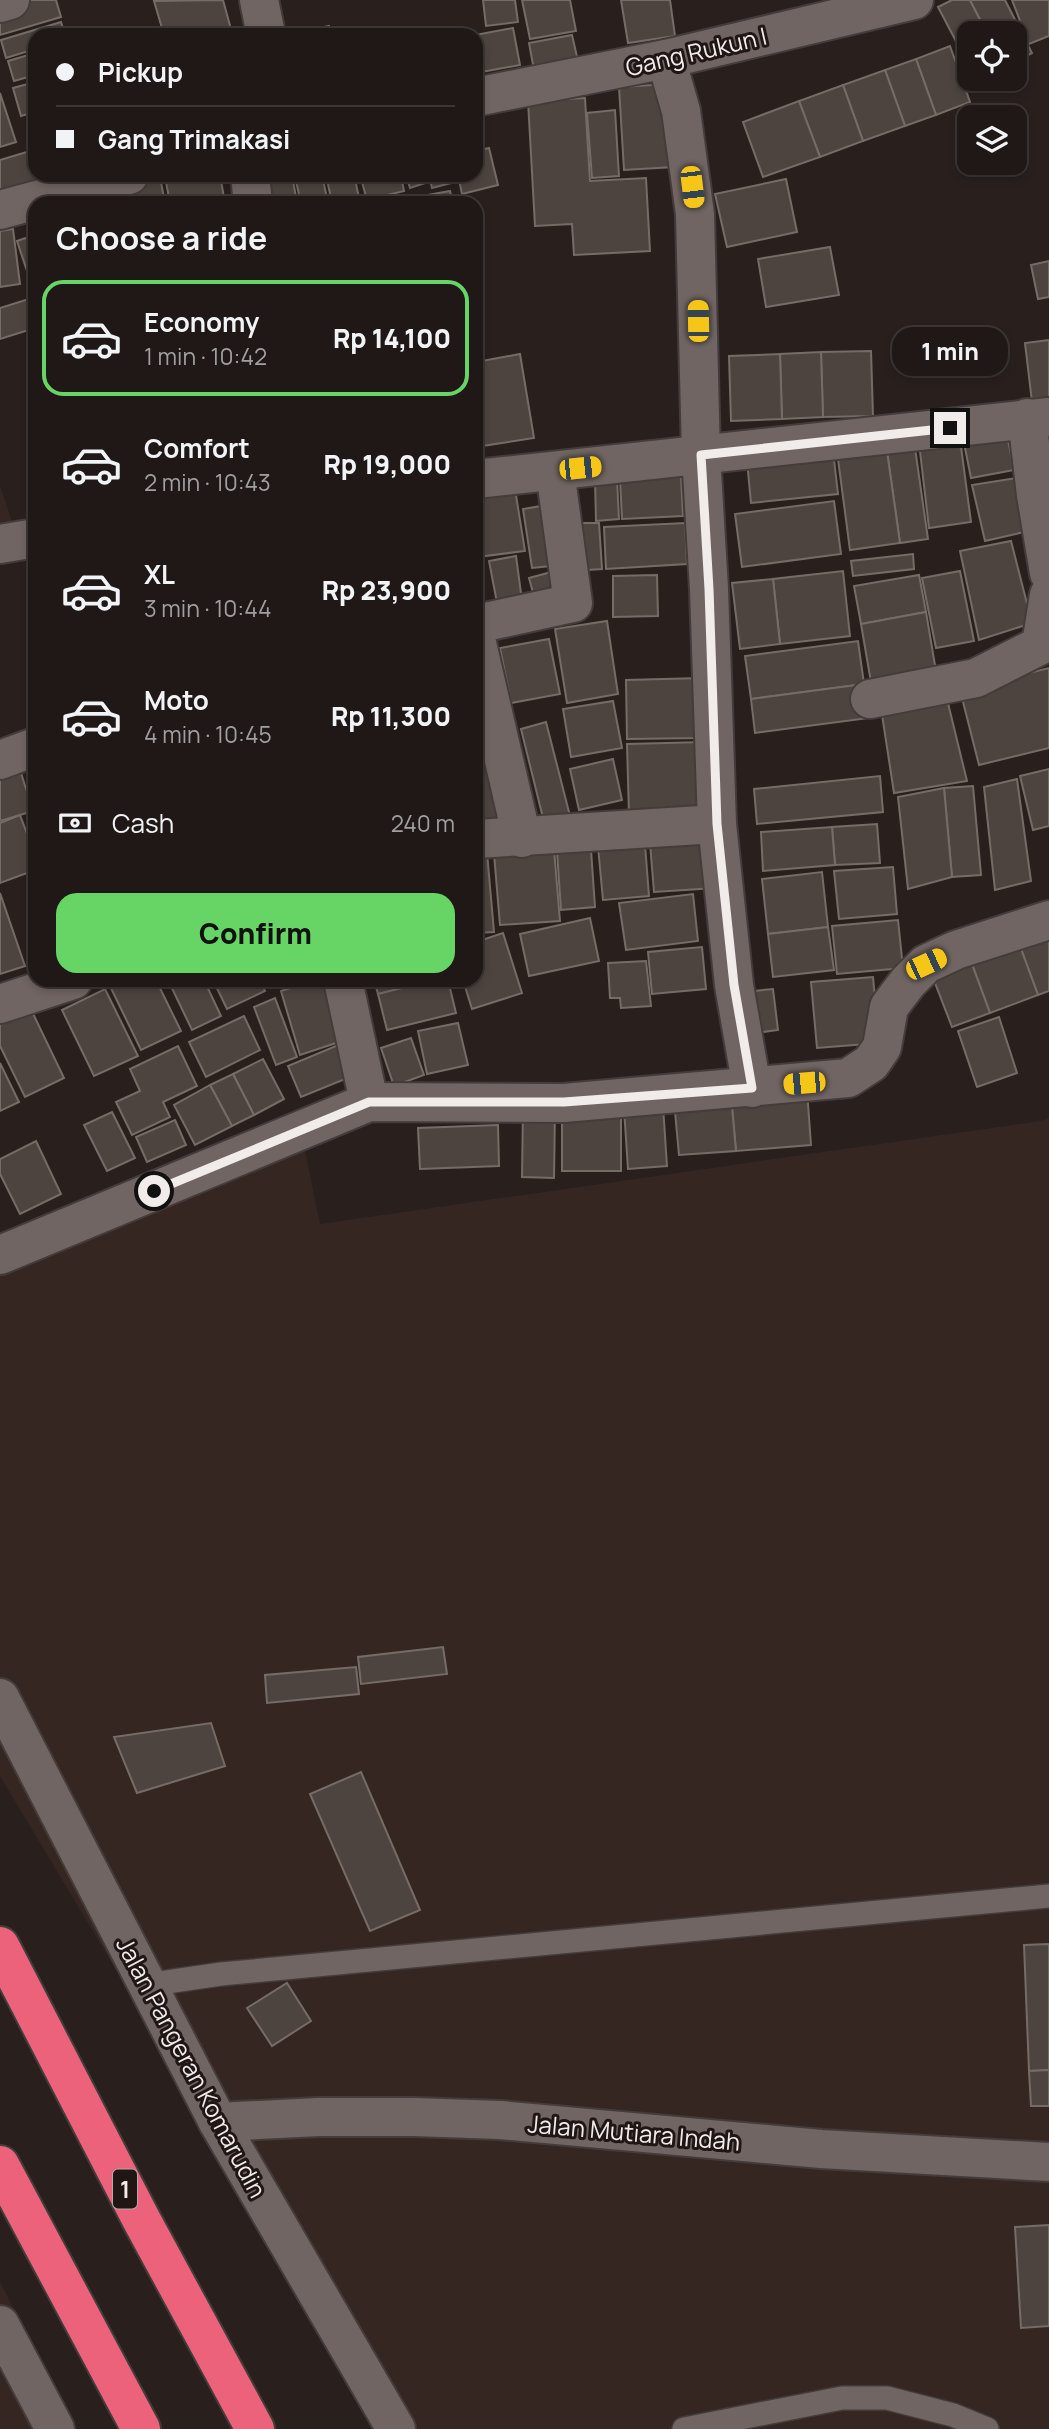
<!DOCTYPE html>
<meta charset="utf-8">
<style>
body{margin:0;font-family:Manrope,sans-serif;background:#27211f;color:#f1f3f6;height:100vh;display:flex;flex-direction:column;font-size:26px;white-space:nowrap}
*{box-sizing:border-box;margin:0}
p{font-size:23px;color:#a1a0a1}
.icon{flex:none;width:38px;height:38px;fill:none;stroke:currentColor;stroke-width:2;stroke-linecap:round;stroke-linejoin:round}
.map{position:relative;flex:1;overflow:hidden}
.panel{position:absolute;left:28px;top:196px;width:455px;height:791px;display:flex;flex-direction:column;background:#1f1816;border-radius:21px;box-shadow:0 4px 10px #0003,0 0 0 2px #3c3735}
.panel>*{flex:none}
.hud{position:absolute;left:28px;top:28px;width:455px;height:154px;border-radius:21px;box-shadow:0 4px 10px #0003,0 0 0 2px #3c3735;display:grid;align-content:center;height:154px;padding:0 28px;background:#1f1816}
.buttons{position:absolute;left:957px;top:21px;display:grid;gap:14px}
.buttons a{display:grid;place-items:center;width:70px;height:70px;border-radius:14px;background:#1f1816;box-shadow:0 4px 10px #0003,0 0 0 2px #3c3735;font-size:35px}
.end{position:absolute;width:32px;height:32px;margin:-16px;border:9px solid #f1ebe9;background:#111;box-shadow:0 0 0 4px #111}
.from{border-radius:50%}
.bubble{position:absolute;height:49px;border-radius:21px;background:#1f1816;box-shadow:0 4px 10px #0003,0 0 0 2px #3c3735;font-size:23px;font-weight:800;line-height:49px;text-align:center}
.car{position:absolute;width:21px;height:42px;margin:-21px -10px;border-radius:9px;box-shadow:0 0 5px 2px #0007;background:linear-gradient(#f5c518 24%,#345 0 40%,#f5c518 0 76%,#345 0 86%,#f5c518 0)}
.hud b{display:flex;align-items:center;gap:24px;height:66px;font-size:26px}
.hud b+b{border-top:2px solid #3c3735}
.hud i{width:18px;height:18px;background:#f1f3f6}
ul{padding:0;list-style:none}
li{display:flex;align-items:center;gap:21px;height:116px;margin:0 14px 10px;padding:0 14px;border:4px solid transparent;border-radius:21px}
li div{flex:1}
li b{display:block;font-size:26px}
li em{font-style:normal;font-weight:800}
li.selected{border-color:#67d466}
li>.icon{width:63px;height:63px;stroke-width:1.5}
h2{padding:0 28px;font-size:32px;line-height:84px}
.pay{display:flex;align-items:center;gap:18px;height:77px;padding:0 28px;font-size:26px}
.pay p{margin-inline-start:auto}
.action{display:flex;gap:14px;margin-top:auto;padding:14px 28px}
.action a{flex:1;height:80px;border-radius:21px;background:#67d466;color:#111;font-size:28px;font-weight:800;line-height:80px;text-align:center}
.map>svg:first-child{display:block}
.built{fill:#362622}
.building{fill:#4d443f;stroke:#756c66;stroke-width:2}
.lines{fill:none;stroke-linecap:round;stroke-linejoin:round}
.lane-casing{stroke:#433c3a;stroke-width:26}
.street-casing{stroke:#433c3a;stroke-width:42}
.secondary-casing{stroke:#433c3a;stroke-width:42}
.highway-casing{stroke:#433c3a;stroke-width:42}
.lane{stroke:#706562;stroke-width:23}
.street{stroke:#706562;stroke-width:38}
.secondary{stroke:#706562;stroke-width:38}
.highway{stroke:#ed627b;stroke-width:38}
.route{stroke:#f1ebe9;stroke-width:9}
.labels{text-anchor:middle;dominant-baseline:central;stroke-width:6;stroke-linejoin:round;paint-order:stroke}
.shield{fill:#201715;stroke:#b2aba9;stroke-width:2}
.shield-label{font-size:23px;font-weight:bold;fill:#f1ebe9}
.street-label{font-size:24px;fill:#f1ebe9;stroke:#201715}
</style>
<div class="map">
<svg width="1049" height="2429" viewBox="0 0 1049 2429">
<rect width="100%" height="100%" fill="#29201e"/>
<!-- built -->
<g class="built">
<polygon points="0,486 14,528 0,533"/>
<polygon points="297,1112 320,1224 1041,1121 1049,1118 1049,2429 391,2429 0,1776 0,1256"/>
<polygon points="0,2282 74,2429 0,2429"/>
</g>
<!-- building -->
<g class="building">
<polygon points="20,0 56,0 61,17 0,35 0,6"/>
<polygon points="223,0 232,33 223,35 164,35 154,1"/>
<polygon points="483,0 515,0 518,22 486,26"/>
<polygon points="522,0 570,0 576,31 530,39"/>
<polygon points="621,0 670,0 675,36 628,43"/>
<polygon points="952,0 970,0 987,33 970,33 970,68 938,7"/>
<polygon points="970,0 1005,0 1032,53 1015,62 1015,33 987,33"/>
<polygon points="1012,0 1049,0 1049,36 1029,44"/>
<polygon points="61,22 65,35 35,35 35,49 6,58 1,40"/>
<polygon points="329,26 331,35 286,35"/>
<polygon points="513,28 520,65 476,73 475,35"/>
<polygon points="430,30 430,35 389,34"/>
<polygon points="572,35 578,61 534,70 529,43"/>
<polygon points="950,46 970,102 936,115 916,59"/>
<polygon points="35,53 35,75 14,81 8,61"/>
<polygon points="916,59 936,115 905,126 885,70"/>
<polygon points="885,70 905,126 863,141 843,85"/>
<polygon points="35,82 35,112 21,116 13,88"/>
<polygon points="670,84 674,167 624,170 619,87"/>
<polygon points="843,85 863,141 820,157 799,101"/>
<polygon points="0,93 16,142 0,147"/>
<polygon points="585,98 590,181 646,178 650,251 574,255 572,224 535,226 528,101"/>
<polygon points="799,101 820,157 763,177 743,122"/>
<polygon points="615,110 619,176 592,178 587,113"/>
<polygon points="489,148 498,185 462,194 458,175 476,175 476,151"/>
<polygon points="30,151 35,175 37,175 39,181 0,192 0,160"/>
<polygon points="178,175 220,175 225,203 170,203 165,177"/>
<polygon points="257,175 292,175 297,203 262,203"/>
<polygon points="306,175 322,175 328,203 301,203 295,177"/>
<polygon points="326,175 354,175 360,202 332,203"/>
<polygon points="360,175 401,175 404,191 367,200"/>
<polygon points="406,175 426,175 428,182 410,188"/>
<polygon points="429,175 453,175 455,182 432,188"/>
<polygon points="160,177 165,203 139,203 135,181"/>
<polygon points="786,179 797,232 727,247 715,194"/>
<polygon points="450,191 453,203 423,203 422,196"/>
<polygon points="405,199 406,203 384,203"/>
<polygon points="13,229 20,284 0,287 0,231"/>
<polygon points="35,235 35,285 32,286 17,241"/>
<polygon points="830,247 839,295 766,307 758,259"/>
<polygon points="1049,261 1049,297 1038,299 1031,265"/>
<polygon points="35,297 35,328 0,339 0,308"/>
<polygon points="1049,340 1049,400 1032,402 1025,343"/>
<polygon points="871,351 873,416 823,417 821,352"/>
<polygon points="821,352 823,417 782,419 780,354"/>
<polygon points="520,354 534,438 476,447 476,362"/>
<polygon points="780,354 782,419 731,421 729,356"/>
<polygon points="1006,430 1014,470 971,478 963,438"/>
<polygon points="913,434 928,539 900,543 885,437"/>
<polygon points="885,437 900,543 850,550 836,444"/>
<polygon points="960,439 971,522 929,528 919,443"/>
<polygon points="833,451 838,494 751,503 747,461"/>
<polygon points="681,476 683,516 622,519 620,479"/>
<polygon points="1022,477 1033,530 985,541 972,485"/>
<polygon points="617,479 619,519 596,521 595,480"/>
<polygon points="515,489 525,551 477,557 476,495"/>
<polygon points="834,501 841,554 742,567 735,514"/>
<polygon points="541,506 551,566 532,568 523,509"/>
<polygon points="569,523 599,523 602,569 573,571"/>
<polygon points="685,523 687,564 606,569 604,527"/>
<polygon points="1011,541 1032,623 979,640 960,551"/>
<polygon points="913,554 914,569 853,576 851,561"/>
<polygon points="516,556 523,608 498,608 489,561"/>
<polygon points="555,571 561,593 535,600 529,578"/>
<polygon points="843,571 850,636 780,644 773,579"/>
<polygon points="960,571 974,641 936,648 922,578"/>
<polygon points="657,575 658,616 613,617 613,576"/>
<polygon points="919,575 926,612 861,624 854,586"/>
<polygon points="773,579 780,644 740,649 732,583"/>
<polygon points="926,612 938,683 873,694 861,624"/>
<polygon points="607,621 618,694 567,703 555,629"/>
<polygon points="549,639 560,694 511,703 500,648"/>
<polygon points="858,641 864,684 751,699 745,656"/>
<polygon points="1049,668 1049,748 979,765 960,690"/>
<polygon points="701,678 703,738 627,739 626,680"/>
<polygon points="864,684 869,718 755,733 751,699"/>
<polygon points="947,699 967,781 894,793 881,708"/>
<polygon points="613,701 622,748 571,757 563,709"/>
<polygon points="546,722 570,816 544,822 521,729"/>
<polygon points="704,742 706,813 629,815 627,744"/>
<polygon points="16,757 33,811 0,821 0,762"/>
<polygon points="613,759 622,800 579,810 570,769"/>
<polygon points="497,765 512,821 481,828 476,803 476,768"/>
<polygon points="1049,769 1049,826 1033,830 1020,776"/>
<polygon points="880,776 883,812 757,824 754,789"/>
<polygon points="1017,779 1031,881 995,890 984,787"/>
<polygon points="973,786 981,875 952,877 944,788"/>
<polygon points="944,788 952,877 908,889 898,797"/>
<polygon points="20,815 35,855 35,870 0,883 0,823"/>
<polygon points="877,824 880,863 835,865 832,827"/>
<polygon points="711,827 715,888 654,892 649,831"/>
<polygon points="832,827 835,865 763,871 761,832"/>
<polygon points="644,832 649,896 603,900 597,836"/>
<polygon points="590,835 595,907 561,910 556,837"/>
<polygon points="553,837 560,921 500,925 493,842"/>
<polygon points="486,841 494,932 476,933 476,842"/>
<polygon points="893,867 897,914 839,919 834,871"/>
<polygon points="822,872 828,927 768,934 762,879"/>
<polygon points="0,893 25,966 0,974"/>
<polygon points="693,894 698,941 626,950 619,903"/>
<polygon points="590,918 599,961 529,976 520,934"/>
<polygon points="898,920 903,968 837,974 832,926"/>
<polygon points="1049,926 1049,991 1038,995 1017,938"/>
<polygon points="828,927 834,970 773,977 768,934"/>
<polygon points="503,933 522,993 472,1009 463,980 476,980 476,942"/>
<polygon points="1017,938 1038,995 990,1013 969,956"/>
<polygon points="702,947 706,989 652,994 648,952"/>
<polygon points="969,956 990,1013 952,1027 930,970"/>
<polygon points="646,961 651,1006 621,1008 620,998 610,998 608,963"/>
<polygon points="873,977 879,1043 817,1048 811,982"/>
<polygon points="111,980 156,980 181,1031 141,1050 108,982"/>
<polygon points="168,980 204,980 221,1016 192,1030"/>
<polygon points="213,980 260,980 265,991 227,1009"/>
<polygon points="279,980 297,980 283,987"/>
<polygon points="316,980 330,980 348,1039 300,1055 281,991"/>
<polygon points="374,980 434,980 378,994"/>
<polygon points="434,980 448,980 456,1013 387,1030 378,994"/>
<polygon points="105,989 138,1056 94,1076 62,1010"/>
<polygon points="773,989 778,1030 748,1034 743,992"/>
<polygon points="275,998 297,1057 276,1065 254,1007"/>
<polygon points="26,999 64,1078 25,1097 0,1046 0,1011"/>
<polygon points="244,1016 260,1050 206,1077 189,1042"/>
<polygon points="999,1017 1017,1073 977,1087 958,1031"/>
<polygon points="458,1023 468,1065 427,1074 418,1031"/>
<polygon points="411,1038 424,1075 394,1086 381,1048"/>
<polygon points="343,1043 355,1075 301,1097 288,1066"/>
<polygon points="178,1046 197,1086 163,1102 170,1117 132,1135 116,1102 140,1091 130,1069"/>
<polygon points="263,1059 284,1099 254,1115 233,1074"/>
<polygon points="0,1063 19,1102 0,1111"/>
<polygon points="233,1074 254,1115 232,1126 210,1085"/>
<polygon points="210,1085 232,1126 195,1145 174,1105"/>
<polygon points="807,1090 811,1145 736,1151 731,1096"/>
<polygon points="731,1096 736,1151 679,1155 674,1101"/>
<polygon points="663,1106 667,1166 628,1169 624,1109"/>
<rect x="562" y="1108" width="59" height="63"/>
<polygon points="523,1109 555,1109 554,1178 522,1177"/>
<polygon points="112,1112 135,1158 107,1171 84,1125"/>
<polygon points="175,1120 186,1145 147,1162 136,1137"/>
<polygon points="498,1125 499,1166 420,1169 418,1128"/>
<polygon points="36,1141 61,1194 20,1214 0,1174 0,1159"/>
<polygon points="443,1647 447,1674 361,1684 358,1657"/>
<polygon points="356,1667 359,1694 267,1703 265,1675"/>
<polygon points="211,1723 225,1766 137,1793 114,1737"/>
<polygon points="361,1772 420,1910 370,1931 310,1794"/>
<polygon points="1049,1944 1049,2070 1029,2071 1024,1945"/>
<polygon points="287,1983 311,2021 272,2046 247,2008"/>
<polygon points="1049,2070 1049,2106 1031,2106 1029,2071"/>
<polygon points="1049,2225 1049,2326 1021,2328 1015,2227"/>
</g>
<g class="lines">
<!-- lane casing -->
<g class="lane-casing">
<g id="lane">
<polyline points="146,1985 221,1974 1049,1896"/>
<polyline points="684,2429 842,2398 887,2398 953,2415 987,2429"/>
</g>
</g>
<!-- street casing -->
<g class="street-casing">
<g id="street">
<polyline points="259,0 266,35"/>
<polyline points="0,3 10,0"/>
<polyline points="666,59 681,111 695,214 701,455 709,589 717,824 734,985 752,1088"/>
<polyline points="476,97 666,59 914,0"/>
<polyline points="250,175 253,203"/>
<polyline points="0,210 129,175"/>
<polyline points="1027,418 1036,495 1049,573"/>
<polyline points="476,479 1049,417"/>
<polyline points="0,544 35,538"/>
<polyline points="476,624 573,603 555,471"/>
<polyline points="476,639 522,838"/>
<polyline points="870,699 976,678 1041,645 1049,595"/>
<polyline points="0,760 35,747"/>
<polyline points="476,839 717,824"/>
<polyline points="343,980 369,1102"/>
<polyline points="0,1004 73,980"/>
<polyline points="0,1255 369,1102 564,1103 848,1078 871,1063 882,1047 889,1007 908,982 926,964 956,950 1049,920"/>
<polyline points="218,2122 319,2117 414,2117 500,2120 821,2149 1049,2162"/>
</g>
</g>
<!-- secondary casing -->
<g class="secondary-casing">
<g id="secondary">
<polyline points="0,1698 218,2122 396,2429"/>
<polyline points="0,2325 55,2429"/>
</g>
</g>
<!-- highway casing -->
<g class="highway-casing">
<g id="highway">
<polyline points="0,1946 141,2219 255,2429"/>
<polyline points="0,2165 141,2429"/>
</g>
</g>
<!-- lane -->
<use href="#lane" class="lane"/>
<!-- street -->
<use href="#street" class="street"/>
<!-- secondary -->
<use href="#secondary" class="secondary"/>
<!-- highway -->
<use href="#highway" class="highway"/>
</g>
<g class="lines">
<!-- route -->
<polyline class="route" points="154,1191 369,1102 564,1102 752,1088 734,985 717,824 709,589 701,455 950,428"/>
</g>
<g class="labels">
<!-- shield labels -->
<rect class="shield" x="113" y="2169.5" width="24" height="39" rx="5"/>
<g class="shield-label">
<text x="125" y="2189">1</text>
</g>
<!-- street labels -->
<g class="street-label">
<text transform="translate(696 51) rotate(-13)">Gang Rukun I</text>
<text transform="translate(192 2067) rotate(62)">Jalan Pangeran Komarudin</text>
<text transform="translate(634 2132) rotate(5)">Jalan Mutiara Indah</text>
</g>
</g>
</svg>
<div class="buttons">
<a><svg class="icon" aria-label="locate" viewBox="0 0 24 24"><circle cx="12" cy="12" r="6"/><path d="M12 2v4M12 18v4M2 12h4M18 12h4"/></svg></a>
<a><svg class="icon" aria-label="layers" viewBox="0 0 24 24"><path d="M12 4l9 5-9 5-9-5zM3 14l9 5 9-5"/></svg></a>
</div>
<i class="end from" style="left:154px;top:1191px"></i>
<i class="end" style="left:950px;top:428px"></i>
<div class="bubble" style="left:892px;top:327px;width:116px">1 min</div>
<i class="car" style="left:692px;top:187px;rotate:173deg"></i>
<i class="car" style="left:698px;top:321px;rotate:359deg"></i>
<i class="car" style="left:580px;top:468px;rotate:84deg"></i>
<i class="car" style="left:926px;top:964px;rotate:65deg"></i>
<i class="car" style="left:804px;top:1083px;rotate:265deg"></i>
<div class="hud">
<b><i class="from"></i>Pickup</b>
<b><i></i>Gang Trimakasi</b>
</div>
<section class="panel">
<h2>Choose a ride</h2>
<ul>
<li class="selected"><svg class="icon" aria-label="car" viewBox="0 0 24 24"><path d="M5 17H2v-5l4-1 3-4h7l3 4 3 1v5h-3M9 17h6M6 11h13"/><circle cx="7" cy="17" r="2"/><circle cx="17" cy="17" r="2"/></svg><div><b>Economy</b><p>1 min · 10:42</p></div><em>Rp 14,100</em></li>
<li><svg class="icon" aria-label="car" viewBox="0 0 24 24"><path d="M5 17H2v-5l4-1 3-4h7l3 4 3 1v5h-3M9 17h6M6 11h13"/><circle cx="7" cy="17" r="2"/><circle cx="17" cy="17" r="2"/></svg><div><b>Comfort</b><p>2 min · 10:43</p></div><em>Rp 19,000</em></li>
<li><svg class="icon" aria-label="car" viewBox="0 0 24 24"><path d="M5 17H2v-5l4-1 3-4h7l3 4 3 1v5h-3M9 17h6M6 11h13"/><circle cx="7" cy="17" r="2"/><circle cx="17" cy="17" r="2"/></svg><div><b>XL</b><p>3 min · 10:44</p></div><em>Rp 23,900</em></li>
<li><svg class="icon" aria-label="car" viewBox="0 0 24 24"><path d="M5 17H2v-5l4-1 3-4h7l3 4 3 1v5h-3M9 17h6M6 11h13"/><circle cx="7" cy="17" r="2"/><circle cx="17" cy="17" r="2"/></svg><div><b>Moto</b><p>4 min · 10:45</p></div><em>Rp 11,300</em></li>
</ul>
<div class="pay"><svg class="icon" aria-label="cash" viewBox="0 0 24 24"><path d="M3 7h18v10H3z"/><circle cx="12" cy="12" r="2"/></svg>Cash<p>240 m</p></div>
<div class="action"><a>Confirm</a></div>
</section>
</div>
